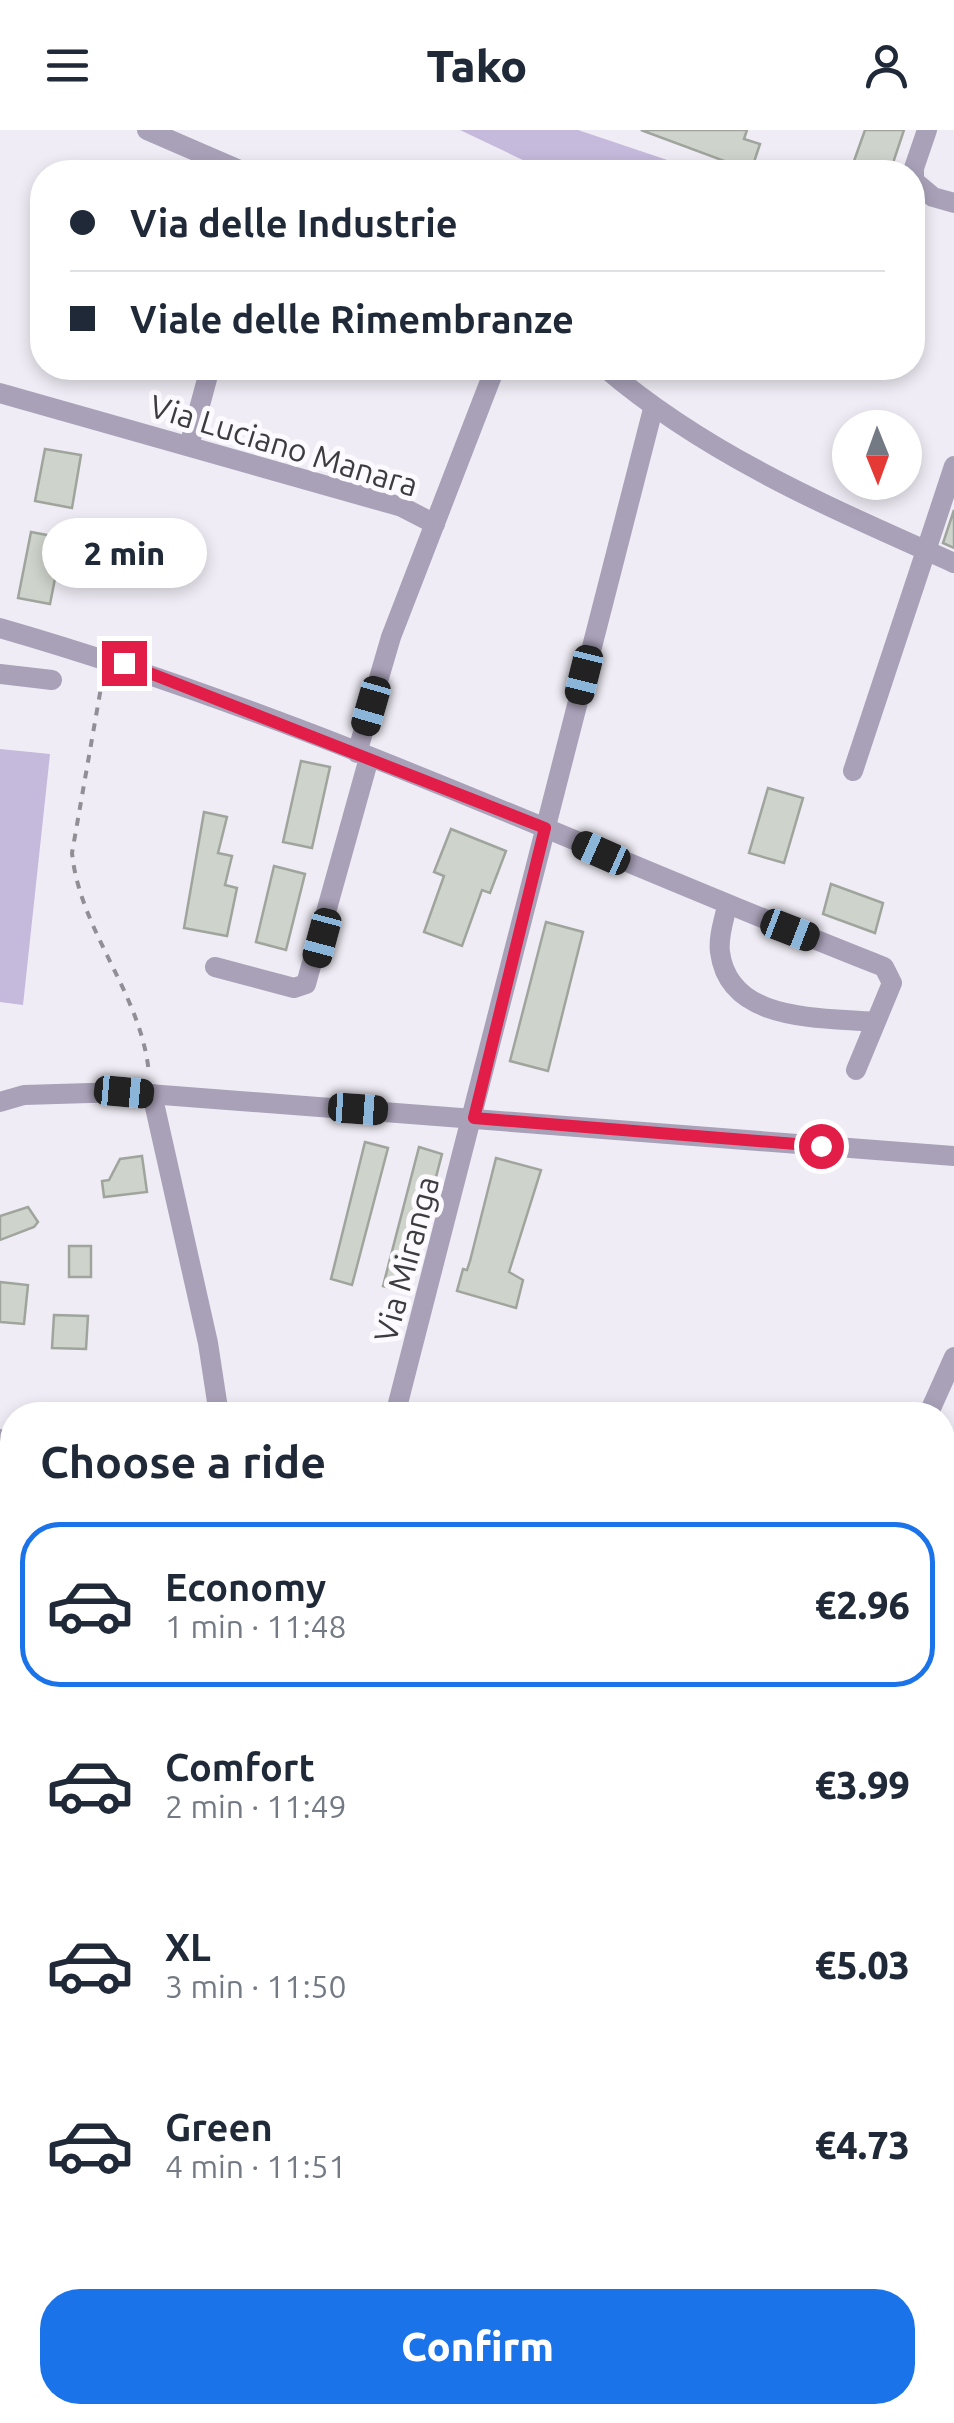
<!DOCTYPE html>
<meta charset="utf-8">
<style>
body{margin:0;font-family:Ubuntu,sans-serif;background:#f2f2f3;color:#1f2937;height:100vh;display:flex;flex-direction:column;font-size:38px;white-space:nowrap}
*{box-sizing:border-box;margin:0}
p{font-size:32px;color:#747a83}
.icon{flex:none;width:55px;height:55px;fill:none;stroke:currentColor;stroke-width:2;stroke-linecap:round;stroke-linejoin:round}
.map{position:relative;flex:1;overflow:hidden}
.side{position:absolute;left:0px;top:1272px;width:955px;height:1022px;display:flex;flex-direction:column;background:#fff;border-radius:40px 40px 0 0;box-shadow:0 5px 15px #0003}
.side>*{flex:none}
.hud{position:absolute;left:30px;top:30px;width:895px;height:220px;border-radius:40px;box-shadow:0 5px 15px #0003;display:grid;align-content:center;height:220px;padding:0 40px;background:#fff}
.needle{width:65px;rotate:179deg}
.controls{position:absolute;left:832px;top:280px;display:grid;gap:20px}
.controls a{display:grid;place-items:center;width:90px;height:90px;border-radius:50%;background:#fff;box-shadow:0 5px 15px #0003;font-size:50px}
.end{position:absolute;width:45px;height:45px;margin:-22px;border:12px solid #e11d48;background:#fff;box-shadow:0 0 0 5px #fff}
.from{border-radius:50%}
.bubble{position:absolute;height:70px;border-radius:35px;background:#fff;box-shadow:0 5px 15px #0003;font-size:32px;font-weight:800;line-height:70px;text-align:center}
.car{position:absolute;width:30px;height:60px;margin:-30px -15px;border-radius:12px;box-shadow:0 0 8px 2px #0007;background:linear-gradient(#222 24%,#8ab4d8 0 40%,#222 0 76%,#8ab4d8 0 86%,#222 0)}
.hud b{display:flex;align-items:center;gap:35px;height:95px;font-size:38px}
.hud b+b{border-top:2px solid #e0e1e3}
.hud i{width:25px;height:25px;background:#1f2937}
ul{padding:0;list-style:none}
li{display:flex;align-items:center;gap:30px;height:165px;margin:0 20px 15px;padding:0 20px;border:5px solid transparent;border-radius:40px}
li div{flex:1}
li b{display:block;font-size:38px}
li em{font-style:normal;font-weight:800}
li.current{border-color:#1a73e8}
li>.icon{width:90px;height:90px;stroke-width:1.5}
h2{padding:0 40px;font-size:45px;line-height:120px}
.action{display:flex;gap:20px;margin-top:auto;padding:20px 40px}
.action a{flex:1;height:115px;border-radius:40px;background:#1a73e8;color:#fff;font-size:40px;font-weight:800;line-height:115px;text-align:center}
header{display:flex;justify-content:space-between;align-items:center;height:130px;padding:0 40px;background:#fff;font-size:45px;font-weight:800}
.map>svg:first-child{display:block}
.green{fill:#c5b9dc}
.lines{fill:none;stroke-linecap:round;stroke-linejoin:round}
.stream{stroke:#9785b5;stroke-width:5}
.building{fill:#ced3cb;stroke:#9fa59d;stroke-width:2.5}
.path{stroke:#918f95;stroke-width:4;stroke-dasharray:8 8;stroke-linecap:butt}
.minor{stroke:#a9a1b8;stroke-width:20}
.highway{stroke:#5c4b77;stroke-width:30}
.route{stroke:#e11d48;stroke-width:12}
.labels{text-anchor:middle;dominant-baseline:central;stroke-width:10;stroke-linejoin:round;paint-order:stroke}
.street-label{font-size:32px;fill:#3c3b3e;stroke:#fcfafe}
</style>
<header><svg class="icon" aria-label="menu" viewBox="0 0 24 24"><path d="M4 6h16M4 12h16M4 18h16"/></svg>Tako<svg class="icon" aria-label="person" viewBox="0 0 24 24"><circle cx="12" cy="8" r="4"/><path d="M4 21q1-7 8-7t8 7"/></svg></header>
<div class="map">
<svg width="954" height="2293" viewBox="0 0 954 2293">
<rect width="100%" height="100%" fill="#efecf5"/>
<!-- green -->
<g class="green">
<polygon points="460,0 578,0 703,42 548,42"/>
<polygon points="0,619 50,624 23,875 0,872"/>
</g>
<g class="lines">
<!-- stream -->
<polyline class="stream" points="0,1792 5,1793 12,1809"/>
</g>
<!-- building -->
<g class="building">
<polygon points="641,0 747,0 744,9 760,14 751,41"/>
<polygon points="865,0 904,0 890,42 875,42 877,39 854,31"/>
<polygon points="45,319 81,325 72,378 35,371"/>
<polygon points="954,380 954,418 943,413"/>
<polygon points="31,402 63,408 50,474 18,468"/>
<polygon points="301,631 330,637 312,718 283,712"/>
<polygon points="768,658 803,668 784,733 749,723"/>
<polygon points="204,682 227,687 218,723 232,726 225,755 237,758 227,806 184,798"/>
<polygon points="451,699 506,721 490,763 482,760 462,816 424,802 444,746 434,742"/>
<polygon points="274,736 305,744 286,820 256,812"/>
<polygon points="831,754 883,773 875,803 823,784"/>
<polygon points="546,792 583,802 548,941 510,931"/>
<polygon points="365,1012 388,1018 352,1155 331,1149"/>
<polygon points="419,1017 442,1024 406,1162 383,1156"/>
<polygon points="142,1026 147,1062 104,1067 102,1051 109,1050 120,1029"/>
<polygon points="496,1028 541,1040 509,1142 523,1150 516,1178 457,1161 463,1139 467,1140 470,1131"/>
<polygon points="28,1077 38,1092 34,1097 0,1110 0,1086"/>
<rect x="69" y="1116" width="22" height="31"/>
<polygon points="0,1152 28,1155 24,1194 0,1192"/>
<polygon points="54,1185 88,1186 86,1219 52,1218"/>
</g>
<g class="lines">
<!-- path -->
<g class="path">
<path d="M103,546L72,723C80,802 142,864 149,944"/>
<polyline points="52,2293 65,2282"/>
</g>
<!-- minor -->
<g class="minor">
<polyline points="147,0 244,42"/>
<polyline points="927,0 914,38 914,51 933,67 954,73"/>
<path d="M605,238C708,326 831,378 954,433"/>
<polyline points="0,263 402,377 435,394"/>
<polyline points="189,316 210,238"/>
<path d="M0,498C304,585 590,722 884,837L892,853L856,940"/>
<polyline points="0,544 52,550"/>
<polyline points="357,623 391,507 495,238"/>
<polyline points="853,641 954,336"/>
<path d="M727,776C724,790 718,807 720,822C729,893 820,887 874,892"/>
<polyline points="215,837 294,858 306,854 369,628"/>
<polyline points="152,964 208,1213 219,1285"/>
<polyline points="0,972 24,965 123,962 954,1026"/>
<polyline points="395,1285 653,279"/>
<polyline points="928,1285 954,1227"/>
<polyline points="0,1309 12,1311"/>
<polyline points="942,1861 954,1855"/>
<polyline points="374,2282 374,2293"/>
<polyline points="471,2293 476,2282"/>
</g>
<!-- highway -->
<g class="highway">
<polyline points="942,1762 954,1756"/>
<polyline points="942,1804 954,1798"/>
<polyline points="137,2293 150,2282"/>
<polyline points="227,2293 241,2282"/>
</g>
</g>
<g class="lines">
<!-- route -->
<polyline class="route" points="124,533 545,698 474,988 821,1016"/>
</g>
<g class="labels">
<!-- street labels -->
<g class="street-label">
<text transform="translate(284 315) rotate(17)">Via Luciano Manara</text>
<text transform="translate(406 1129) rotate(-75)">Via Miranga</text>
</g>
</g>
</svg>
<div class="controls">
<a><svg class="needle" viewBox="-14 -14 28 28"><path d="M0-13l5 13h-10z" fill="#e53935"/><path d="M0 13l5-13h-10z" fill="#747a83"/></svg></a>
</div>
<i class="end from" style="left:821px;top:1016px"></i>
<i class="end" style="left:124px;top:533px"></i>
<div class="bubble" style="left:42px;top:388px;width:165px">2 min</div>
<i class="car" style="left:584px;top:545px;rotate:194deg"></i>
<i class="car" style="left:371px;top:576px;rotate:196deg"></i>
<i class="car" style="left:601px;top:723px;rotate:294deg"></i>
<i class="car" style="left:790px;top:800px;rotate:111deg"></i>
<i class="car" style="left:322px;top:808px;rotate:195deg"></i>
<i class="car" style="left:124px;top:962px;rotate:95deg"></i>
<i class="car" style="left:358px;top:979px;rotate:94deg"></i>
<div class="hud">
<b><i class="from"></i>Via delle Industrie</b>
<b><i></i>Viale delle Rimembranze</b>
</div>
<section class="side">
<h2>Choose a ride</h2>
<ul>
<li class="current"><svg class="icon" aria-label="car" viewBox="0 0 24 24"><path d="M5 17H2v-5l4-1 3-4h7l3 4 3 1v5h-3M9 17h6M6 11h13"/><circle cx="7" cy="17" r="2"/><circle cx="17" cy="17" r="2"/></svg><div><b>Economy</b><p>1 min · 11:48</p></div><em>€2.96</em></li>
<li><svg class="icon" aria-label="car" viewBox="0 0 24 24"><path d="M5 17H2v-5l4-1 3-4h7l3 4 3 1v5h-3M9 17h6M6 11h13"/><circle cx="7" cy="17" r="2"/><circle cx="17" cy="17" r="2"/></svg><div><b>Comfort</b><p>2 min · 11:49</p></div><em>€3.99</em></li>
<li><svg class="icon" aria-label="car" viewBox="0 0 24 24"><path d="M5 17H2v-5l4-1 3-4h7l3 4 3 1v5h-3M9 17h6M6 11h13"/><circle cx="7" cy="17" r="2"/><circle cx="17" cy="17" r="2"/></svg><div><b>XL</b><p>3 min · 11:50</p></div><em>€5.03</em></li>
<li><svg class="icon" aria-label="car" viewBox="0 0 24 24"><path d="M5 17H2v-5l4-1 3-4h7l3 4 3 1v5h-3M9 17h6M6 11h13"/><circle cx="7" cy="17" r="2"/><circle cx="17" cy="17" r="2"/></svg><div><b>Green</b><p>4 min · 11:51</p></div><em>€4.73</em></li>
</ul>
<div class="action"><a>Confirm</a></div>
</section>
</div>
